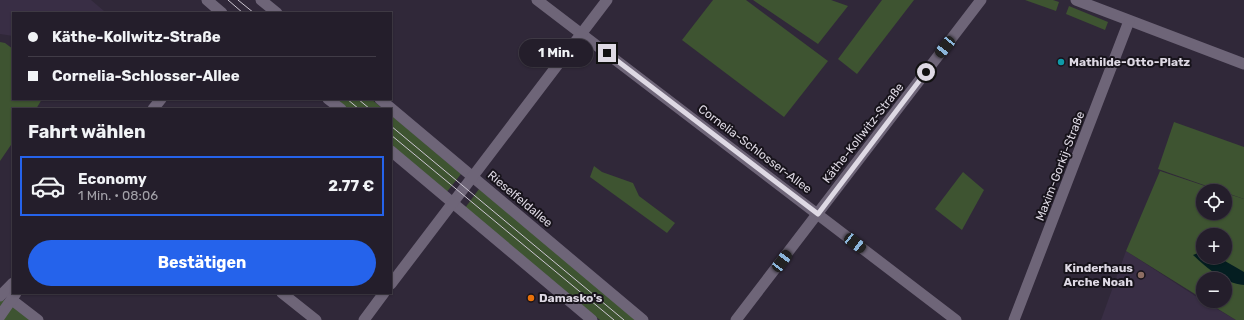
<!DOCTYPE html>
<html lang="de">
<meta charset="utf-8">
<style>
body{margin:0;font-family:Rubik,sans-serif;background:#2c2733;color:#f1f3f6;height:100vh;display:flex;flex-direction:column;font-size:15px;white-space:nowrap}
*{box-sizing:border-box;margin:0}
p{font-size:13px;color:#a3a2a9}
.icon{flex:none;width:22px;height:22px;fill:none;stroke:currentColor;stroke-width:2;stroke-linecap:round;stroke-linejoin:round}
.map{position:relative;flex:1;overflow:hidden}
.details{position:absolute;left:12px;top:108px;width:380px;height:186px;display:flex;flex-direction:column;background:#241e2b;border-radius:0px;box-shadow:0 1px 3px #0004,0 0 0 1px #413c47}
.details>*{flex:none}
.top-card{position:absolute;left:12px;top:12px;width:380px;height:88px;border-radius:0px;box-shadow:0 1px 3px #0004,0 0 0 1px #413c47;display:grid;align-content:center;height:88px;padding:0 16px;background:#241e2b}
.fabs{position:absolute;left:1196px;top:184px;display:grid;gap:8px}
.fabs a{display:grid;place-items:center;width:36px;height:36px;border-radius:50%;background:#241e2b;box-shadow:0 1px 3px #0004,0 0 0 1px #413c47;font-size:20px}
.end{position:absolute;width:18px;height:18px;margin:-9px;border:5px solid #ded9e4;background:#111;box-shadow:0 0 0 2px #111}
.from{border-radius:50%}
.bubble{position:absolute;height:28px;border-radius:14px;background:#241e2b;box-shadow:0 1px 3px #0004,0 0 0 1px #413c47;font-size:13px;font-weight:700;line-height:28px;text-align:center}
.car{position:absolute;width:12px;height:24px;margin:-12px -6px;border-radius:5px;box-shadow:0 0 3px 1px #0007;background:linear-gradient(#222 24%,#8ab4d8 0 40%,#222 0 76%,#8ab4d8 0 86%,#222 0)}
.top-card b{display:flex;align-items:center;gap:14px;height:38px;font-size:15px}
.top-card b+b{border-top:1px solid #413c47}
.top-card i{width:10px;height:10px;background:#f1f3f6}
ul{padding:0;list-style:none}
li{display:flex;align-items:center;gap:12px;height:60px;margin:0 8px 6px;padding:0 8px;border:2px solid transparent;border-radius:0px}
li div{flex:1}
li b{display:block;font-size:15px}
li em{font-style:normal;font-weight:700}
li.selected{border-color:#2563eb}
li>.icon{width:36px;height:36px;stroke-width:1.5}
h2{padding:0 16px;font-size:18px;line-height:48px}
.cta{display:flex;gap:8px;margin-top:auto;padding:8px 16px}
.cta a{flex:1;height:46px;border-radius:24px;background:#2563eb;color:#fff;font-size:16px;font-weight:700;line-height:46px;text-align:center}
.map>svg:first-child{display:block}
.built{fill:#392e45}
.green{fill:#3e5431;fill-rule:evenodd}
.water{fill:#041e21}
.lines{fill:none;stroke-linecap:round;stroke-linejoin:round}
.minor{stroke:#6e6578;stroke-width:11}
.tram{stroke:#ccc6d2;stroke-width:1}
.route{stroke:#ded9e4;stroke-width:5}
.culture-dot{fill:#0f9aa8;stroke:#17131b;stroke-width:1.5}
.education-dot{fill:#8d6e63;stroke:#17131b;stroke-width:1.5}
.food-dot{fill:#e8710a;stroke:#17131b;stroke-width:1.5}
.labels{text-anchor:middle;dominant-baseline:central;stroke-width:4;stroke-linejoin:round;paint-order:stroke}
.poi-label{font-size:12px;font-weight:bold;fill:#ded9e4;stroke:#17131b;text-anchor:start}
.street-label{font-size:12px;fill:#ded9e4;stroke:#17131b}
</style>
<div class="map">
<svg width="1244" height="320" viewBox="0 0 1244 320">
<rect width="100%" height="100%" fill="#302839"/>
<!-- built -->
<g class="built">
<polygon points="0,0 91,0 104,11 102,13 13,13 13,36 0,34"/>
<polygon points="1126,251 1203,301 1236,320 1101,320"/>
</g>
<!-- green -->
<g class="green">
<polygon points="713,0 746,0 828,61 784,117 682,40"/>
<polygon points="753,0 831,0 848,6 818,44"/>
<polygon points="882,0 914,0 857,74 838,59"/>
<polygon points="1025,0 1053,0 1059,2 1056,11"/>
<polygon points="1069,6 1108,22 1105,30 1066,14"/>
<polygon points="0,42 5,43 13,49 13,99 42,99 36,109 13,109 13,142 0,161"/>
<polygon points="333,99 371,99 383,109 345,109"/>
<polygon points="391,115 461,174 446,193 391,147"/>
<polygon points="1174,122 1244,147 1244,199 1158,169"/>
<polygon points="594,166 602,172 633,183 639,196 675,223 667,233 590,177"/>
<path d="M1160,171L1220,191H1203V213H1225V193L1244,199V320H1236L1205,301H1225V279H1203V299L1126,251ZM1203,235H1225V257H1203Z"/>
<polygon points="963,172 984,190 962,230 935,209"/>
<polygon points="479,189 638,320 600,320 465,208"/>
<polygon points="0,297 31,320 0,320"/>
</g>
<!-- water -->
<path class="water" d="M1203,251V257H1218L1244,272V285C1224,283 1208,269 1193,255Z"/>
<g class="lines">
<!-- minor -->
<g class="minor">
<polyline points="207,0 222,13"/>
<polyline points="261,0 277,13"/>
<polyline points="537,0 956,320"/>
<polyline points="1076,0 1244,64"/>
<polyline points="328,99 341,109"/>
<polyline points="380,99 643,320"/>
<polyline points="153,109 161,99"/>
<polyline points="391,151 592,320"/>
<polyline points="391,284 607,0"/>
<polyline points="282,293 316,320"/>
<polyline points="0,296 13,283"/>
<polyline points="12,300 38,320"/>
<polyline points="0,316 16,293"/>
<polyline points="364,320 384,293"/>
<polyline points="736,320 981,0"/>
<polyline points="1014,320 1129,21"/>
</g>
<!-- tram -->
<g class="tram">
<polyline points="228,0 243,13"/>
<polyline points="238,0 254,13"/>
<polyline points="347,99 359,109"/>
<polyline points="358,99 370,109"/>
<polyline points="391,126 624,320"/>
<polyline points="391,135 614,320"/>
</g>
</g>
<g class="lines">
<!-- route -->
<polyline class="route" points="607,53 818,214 926,72"/>
</g>
<!-- markers -->
<circle class="culture-dot" cx="1061" cy="62" r="4"/>
<circle class="education-dot" cx="1141" cy="275" r="4"/>
<circle class="food-dot" cx="531" cy="298" r="4"/>
<g class="labels">
<!-- poi labels -->
<g class="poi-label">
<text x="1069" y="62">Mathilde-Otto-Platz</text>
<text x="1133" y="268" text-anchor="end">Kinderhaus<tspan x="1133" dy="14">Arche Noah</tspan></text>
<text x="539" y="298">Damasko's</text>
</g>
<!-- street labels -->
<g class="street-label">
<text transform="translate(863 133) rotate(-52)">Käthe-Kollwitz-Straße</text>
<text transform="translate(755 149) rotate(37)">Cornelia-Schlosser-Allee</text>
<text transform="translate(1060 166) rotate(-69)">Maxim-Gorkij-Straße</text>
<text transform="translate(520 199) rotate(40)">Rieselfeldallee</text>
</g>
</g>
</svg>
<div class="fabs">
<a><svg class="icon" aria-label="locate" viewBox="0 0 24 24"><circle cx="12" cy="12" r="6"/><path d="M12 2v4M12 18v4M2 12h4M18 12h4"/></svg></a>
<a>+</a>
<a>−</a>
</div>
<i class="end from" style="left:926px;top:72px"></i>
<i class="end" style="left:607px;top:53px"></i>
<div class="bubble" style="left:519px;top:39px;width:74px">1 Min.</div>
<i class="car" style="left:945px;top:47px;rotate:218deg"></i>
<i class="car" style="left:855px;top:243px;rotate:128deg"></i>
<i class="car" style="left:782px;top:261px;rotate:37deg"></i>
<div class="top-card">
<b><i class="from"></i>Käthe-Kollwitz-Straße</b>
<b><i></i>Cornelia-Schlosser-Allee</b>
</div>
<section class="details">
<h2>Fahrt wählen</h2>
<ul>
<li class="selected"><svg class="icon" aria-label="car" viewBox="0 0 24 24"><path d="M5 17H2v-5l4-1 3-4h7l3 4 3 1v5h-3M9 17h6M6 11h13"/><circle cx="7" cy="17" r="2"/><circle cx="17" cy="17" r="2"/></svg><div><b>Economy</b><p>1 Min. · 08:06</p></div><em>2.77 €</em></li>
</ul>
<div class="cta"><a>Bestätigen</a></div>
</section>
</div>
